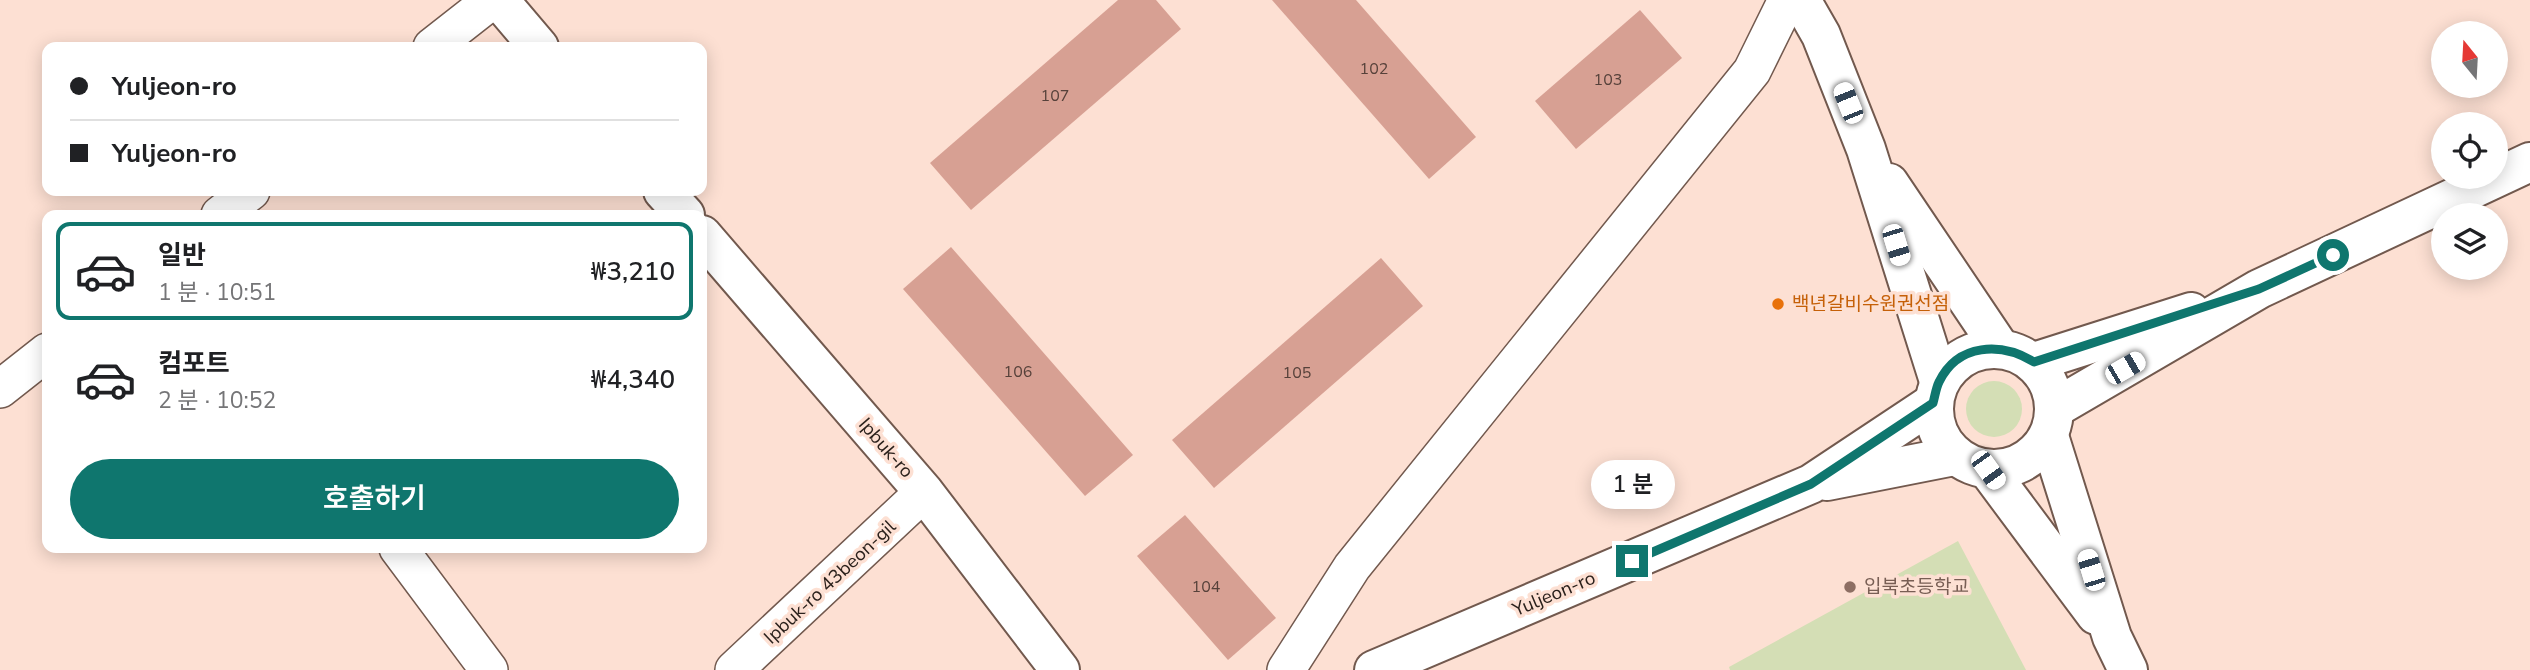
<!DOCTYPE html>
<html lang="ko">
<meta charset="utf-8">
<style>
body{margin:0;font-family:"Nunito Sans","Noto Sans KR",sans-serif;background:#f6f6f6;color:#202124;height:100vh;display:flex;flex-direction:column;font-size:26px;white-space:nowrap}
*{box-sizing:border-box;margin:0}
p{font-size:23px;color:#757577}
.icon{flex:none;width:38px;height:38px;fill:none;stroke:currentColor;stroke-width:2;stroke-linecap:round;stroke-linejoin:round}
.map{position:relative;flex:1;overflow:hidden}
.drawer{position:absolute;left:42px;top:210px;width:665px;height:343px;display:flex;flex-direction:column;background:#fff;border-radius:14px;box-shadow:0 4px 18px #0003}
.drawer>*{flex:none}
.hud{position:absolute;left:42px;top:42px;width:665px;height:154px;border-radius:14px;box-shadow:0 4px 18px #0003;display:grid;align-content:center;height:154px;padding:0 28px;background:#fff}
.needle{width:46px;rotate:342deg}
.tools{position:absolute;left:2431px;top:21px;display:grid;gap:14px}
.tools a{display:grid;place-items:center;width:77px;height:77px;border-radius:50%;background:#fff;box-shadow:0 4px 18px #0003;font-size:35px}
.end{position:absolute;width:32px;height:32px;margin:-16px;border:9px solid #0f766e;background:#fff;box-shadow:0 0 0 4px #fff}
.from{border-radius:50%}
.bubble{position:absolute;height:49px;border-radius:24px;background:#fff;box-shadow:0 4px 18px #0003;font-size:23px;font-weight:600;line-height:49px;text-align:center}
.car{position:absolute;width:21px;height:42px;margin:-21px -10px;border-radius:9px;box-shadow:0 0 5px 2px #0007;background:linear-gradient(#fff 24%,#345 0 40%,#fff 0 76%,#345 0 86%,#fff 0)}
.hud b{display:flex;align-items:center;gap:24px;height:66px;font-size:26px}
.hud b+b{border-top:2px solid #e0e0e0}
.hud i{width:18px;height:18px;background:#202124}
ul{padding:12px 0 0;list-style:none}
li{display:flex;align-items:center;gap:21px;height:98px;margin:0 14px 10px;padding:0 14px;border:4px solid transparent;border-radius:14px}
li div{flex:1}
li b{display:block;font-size:26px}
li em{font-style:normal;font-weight:600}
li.current{border-color:#0f766e}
li>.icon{width:63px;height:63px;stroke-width:1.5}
.action{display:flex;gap:14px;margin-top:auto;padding:14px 28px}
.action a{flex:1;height:80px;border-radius:42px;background:#0f766e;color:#fff;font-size:28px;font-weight:600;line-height:80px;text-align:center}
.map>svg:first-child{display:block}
.green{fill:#d4deb5}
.building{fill:#d7a093}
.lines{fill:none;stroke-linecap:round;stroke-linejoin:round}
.minor-casing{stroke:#72594e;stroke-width:40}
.tertiary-casing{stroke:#72594e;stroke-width:42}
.minor{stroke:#fff;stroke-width:37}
.tertiary{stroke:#fff;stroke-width:38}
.route{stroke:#0f766e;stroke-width:9}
.food-dot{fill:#e8710a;stroke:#fde0d3;stroke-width:2.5}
.education-dot{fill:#8d6e63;stroke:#fde0d3;stroke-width:2.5}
.labels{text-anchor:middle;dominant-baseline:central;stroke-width:7;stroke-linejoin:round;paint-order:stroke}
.number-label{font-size:16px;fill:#56413a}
.food-label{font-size:19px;fill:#c56008;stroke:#fde0d3;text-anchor:start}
.street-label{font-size:19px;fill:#2b211c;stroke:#fde0d3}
.education-label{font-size:19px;fill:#785e54;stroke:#fde0d3;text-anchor:start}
</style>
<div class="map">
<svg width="2530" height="670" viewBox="0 0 2530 670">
<rect width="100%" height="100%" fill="#fde0d3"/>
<!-- green -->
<g class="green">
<circle cx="1994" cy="409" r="28"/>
<polygon points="1958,541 2026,670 1730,670 1729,667"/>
</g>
<!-- building -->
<g class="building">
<polygon points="1118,0 1156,0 1181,29 971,210 930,163"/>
<polygon points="1272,0 1356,0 1476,137 1429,179"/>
<polygon points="1640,10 1682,58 1576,149 1535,101"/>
<polygon points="951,247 1133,455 1085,496 903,289"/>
<polygon points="1381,258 1423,306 1214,488 1172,440"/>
<polygon points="1185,515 1276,618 1228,660 1137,556"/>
</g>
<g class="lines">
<!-- minor casing -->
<g class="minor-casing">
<g id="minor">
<polyline points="432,47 492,0"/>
<polyline points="220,215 251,191"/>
<polyline points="0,389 47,352"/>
<polyline points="398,548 489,670"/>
<polyline points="734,670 924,492"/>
<polyline points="1286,670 1352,567 1752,71 1787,0"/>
</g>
</g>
<!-- tertiary casing -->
<g class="tertiary-casing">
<g id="tertiary">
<polyline points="499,0 539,47"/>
<polyline points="1801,0 1821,35 1866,149 1939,381"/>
<polyline points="1889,183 2000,348"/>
<polyline points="663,191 685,215"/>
<polyline points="702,235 924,492 1060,670"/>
<circle cx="1994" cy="409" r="60"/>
<polyline points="2034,362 2191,312"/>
<polyline points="2055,408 2259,289 2530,162"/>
<polyline points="2049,436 2112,637 2128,670"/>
<polyline points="1988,470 2096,615"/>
<polyline points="1827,481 1954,456"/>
<polyline points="1374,670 1811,484 1933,403"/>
</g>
</g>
<!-- minor -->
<use href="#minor" class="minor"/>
<!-- tertiary -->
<use href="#tertiary" class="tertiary"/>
</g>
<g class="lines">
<!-- route -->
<path class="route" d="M1632,561L1811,484L1933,403C1935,396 1936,388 1939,382C1958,343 2001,342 2034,362L2259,289L2333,255"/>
</g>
<!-- markers -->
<circle class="food-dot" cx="1778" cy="304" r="7"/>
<circle class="education-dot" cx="1850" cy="587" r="7"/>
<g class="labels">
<!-- number labels -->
<g class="number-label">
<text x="1374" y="69">102</text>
<text x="1608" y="80">103</text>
<text x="1055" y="96">107</text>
<text x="1018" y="372">106</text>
<text x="1297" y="373">105</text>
<text x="1206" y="587">104</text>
</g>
<!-- food labels -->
<g class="food-label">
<text x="1792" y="304">백년갈비수원권선점</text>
</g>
<!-- street labels -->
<g class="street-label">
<text transform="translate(886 448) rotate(49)">Ipbuk-ro</text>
<text transform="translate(830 582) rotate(-43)">Ipbuk-ro 43beon-gil</text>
<text transform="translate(1554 594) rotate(-23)">Yuljeon-ro</text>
</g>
<!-- education labels -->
<g class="education-label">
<text x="1864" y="587">입북초등학교</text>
</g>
</g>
</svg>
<div class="tools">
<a><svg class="needle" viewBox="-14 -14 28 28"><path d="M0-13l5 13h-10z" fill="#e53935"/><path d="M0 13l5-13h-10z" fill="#757577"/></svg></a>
<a><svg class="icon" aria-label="locate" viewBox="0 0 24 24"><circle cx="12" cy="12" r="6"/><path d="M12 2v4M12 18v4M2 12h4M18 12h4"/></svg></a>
<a><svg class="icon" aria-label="layers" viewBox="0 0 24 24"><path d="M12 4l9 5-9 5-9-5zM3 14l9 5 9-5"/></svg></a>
</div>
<i class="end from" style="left:2333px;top:255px"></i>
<i class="end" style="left:1632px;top:561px"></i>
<div class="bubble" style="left:1591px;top:460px;width:84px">1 분</div>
<i class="car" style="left:1848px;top:103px;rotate:338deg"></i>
<i class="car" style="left:1896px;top:245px;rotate:163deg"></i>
<i class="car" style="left:2125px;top:368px;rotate:60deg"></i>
<i class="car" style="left:1988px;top:470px;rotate:144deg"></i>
<i class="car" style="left:2091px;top:570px;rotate:343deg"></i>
<div class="hud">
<b><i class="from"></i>Yuljeon-ro</b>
<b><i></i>Yuljeon-ro</b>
</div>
<section class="drawer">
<ul>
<li class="current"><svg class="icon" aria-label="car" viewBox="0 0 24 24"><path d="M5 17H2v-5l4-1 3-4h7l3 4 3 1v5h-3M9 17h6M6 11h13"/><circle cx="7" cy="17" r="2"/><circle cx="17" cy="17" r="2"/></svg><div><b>일반</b><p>1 분 · 10:51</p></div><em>₩3,210</em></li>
<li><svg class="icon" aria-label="car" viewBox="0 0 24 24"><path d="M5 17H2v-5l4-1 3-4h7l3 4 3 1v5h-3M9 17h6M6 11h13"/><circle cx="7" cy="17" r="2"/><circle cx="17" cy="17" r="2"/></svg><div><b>컴포트</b><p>2 분 · 10:52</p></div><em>₩4,340</em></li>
</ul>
<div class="action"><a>호출하기</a></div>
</section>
</div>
